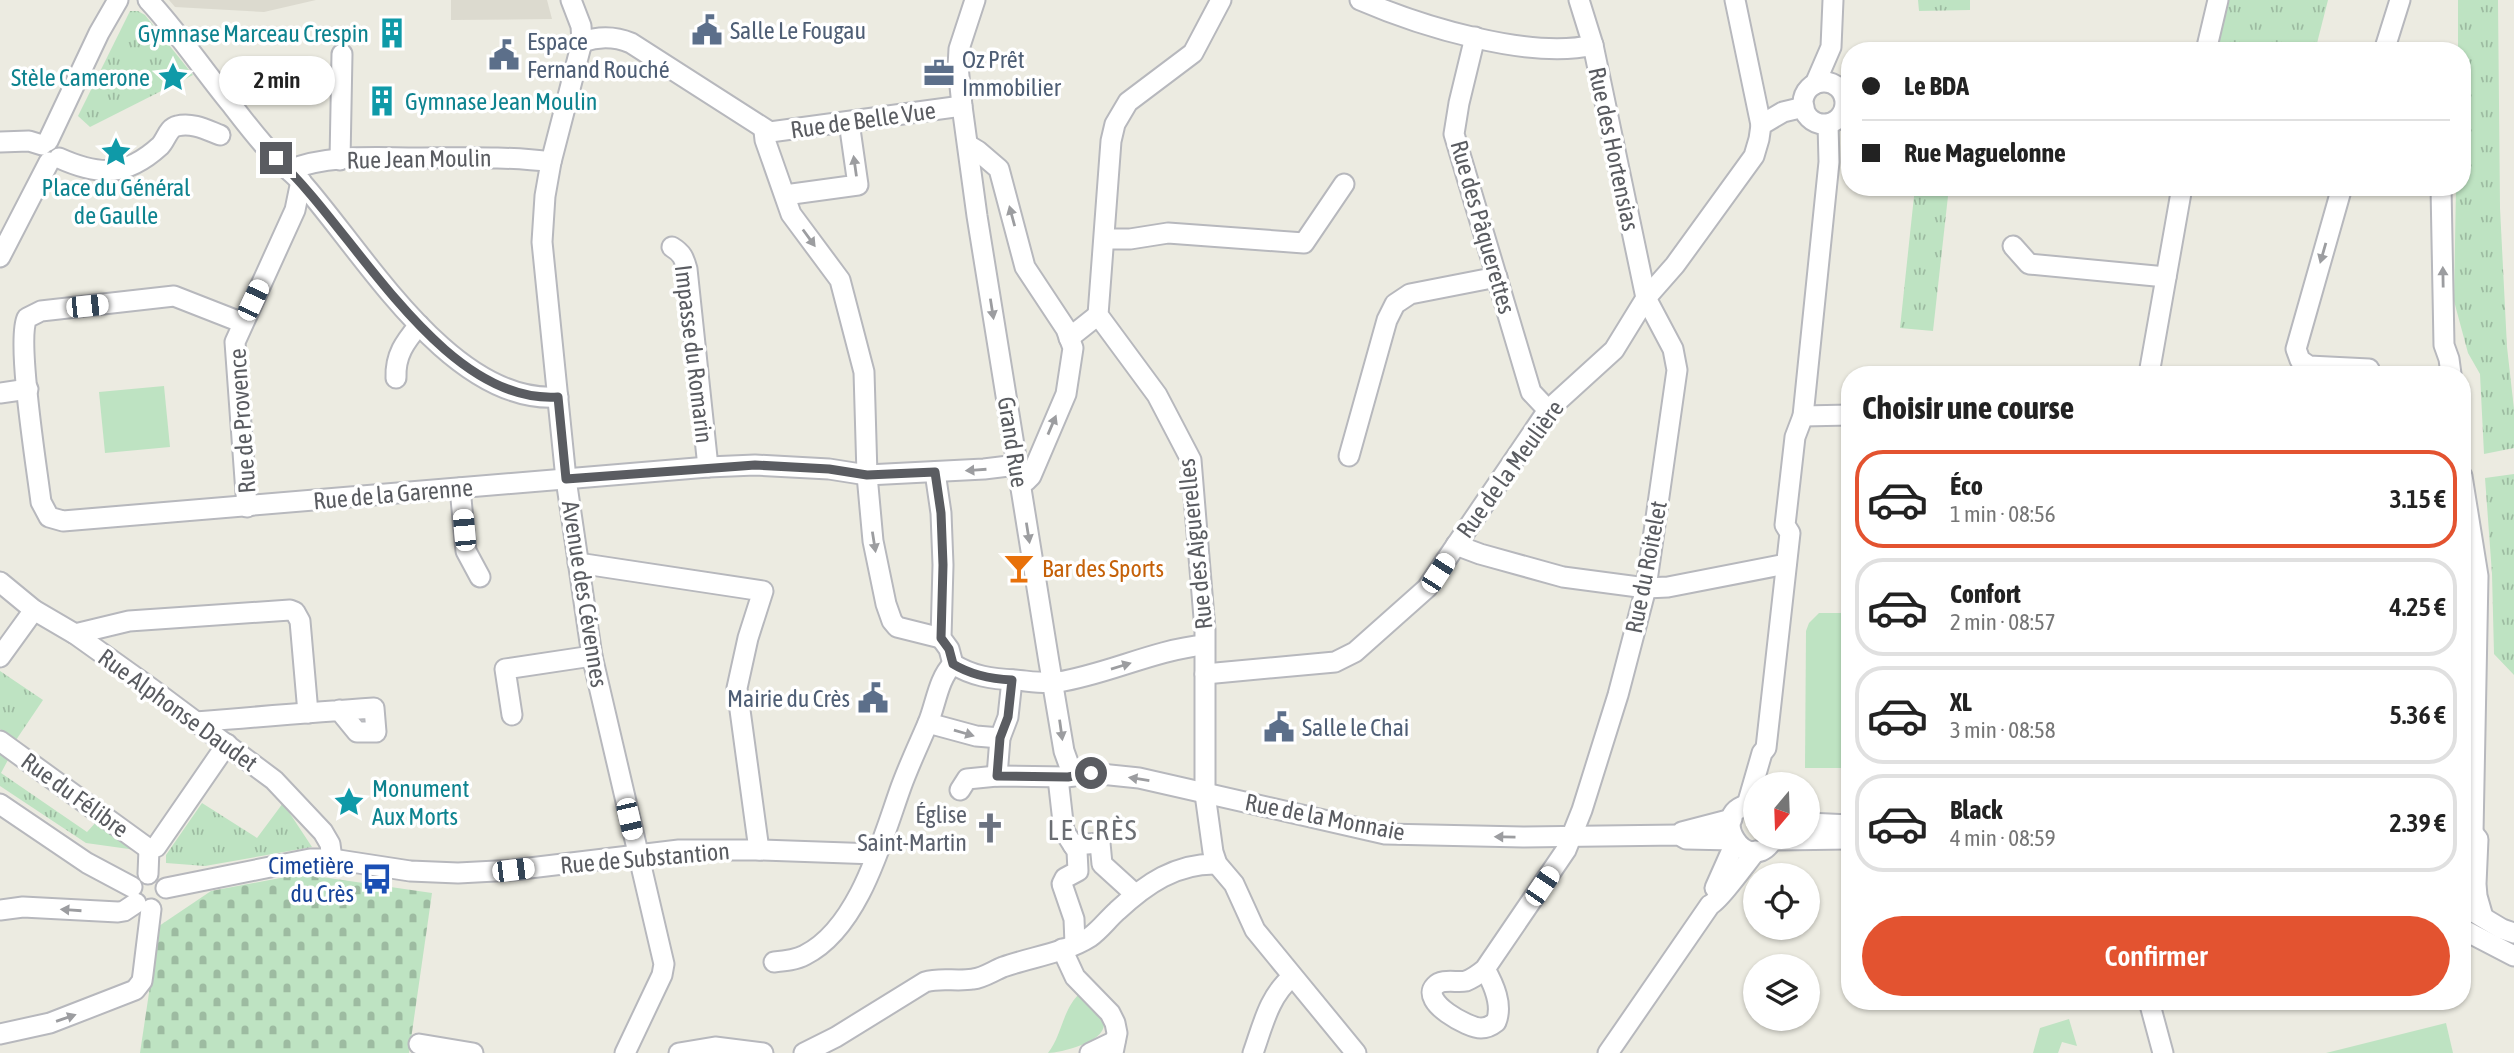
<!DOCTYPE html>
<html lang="fr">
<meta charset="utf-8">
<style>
body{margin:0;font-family:"Asap Condensed",sans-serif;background:#f2f2f2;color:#222;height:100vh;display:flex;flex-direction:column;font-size:26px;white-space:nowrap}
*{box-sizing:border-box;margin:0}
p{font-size:23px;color:#767676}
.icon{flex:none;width:38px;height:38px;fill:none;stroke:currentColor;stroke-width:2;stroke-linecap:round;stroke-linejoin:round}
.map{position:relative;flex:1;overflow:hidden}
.panel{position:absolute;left:1841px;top:366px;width:630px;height:644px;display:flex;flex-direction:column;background:#fff;border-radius:28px;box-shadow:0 2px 5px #0004}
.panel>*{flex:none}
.banner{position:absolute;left:1841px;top:42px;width:630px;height:154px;border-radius:28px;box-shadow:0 2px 5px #0004;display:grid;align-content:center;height:154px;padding:0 21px;background:#fff}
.needle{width:46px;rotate:199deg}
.tools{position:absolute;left:1743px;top:772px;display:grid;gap:14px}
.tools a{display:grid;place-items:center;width:77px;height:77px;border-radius:50%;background:#fff;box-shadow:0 2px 5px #0004;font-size:35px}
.end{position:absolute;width:32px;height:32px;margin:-16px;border:9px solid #5a5c61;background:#fff;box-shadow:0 0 0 4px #fff}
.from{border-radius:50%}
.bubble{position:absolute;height:49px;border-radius:24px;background:#fff;box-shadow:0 2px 5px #0004;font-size:23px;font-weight:600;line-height:49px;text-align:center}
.car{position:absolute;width:21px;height:42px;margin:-21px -10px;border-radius:9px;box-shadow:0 0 5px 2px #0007;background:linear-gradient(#fff 24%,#345 0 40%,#fff 0 76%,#345 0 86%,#fff 0)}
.banner b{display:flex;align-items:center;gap:24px;height:66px;font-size:26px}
.banner b+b{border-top:2px solid #e0e0e0}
.banner i{width:18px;height:18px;background:#222}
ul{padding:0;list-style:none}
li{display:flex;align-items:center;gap:21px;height:98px;margin:0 14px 10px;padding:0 7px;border:4px solid #e0e0e0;border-radius:28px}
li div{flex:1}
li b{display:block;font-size:26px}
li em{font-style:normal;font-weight:600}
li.current{border-color:#e35330}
li>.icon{width:63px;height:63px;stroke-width:1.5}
h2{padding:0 21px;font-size:32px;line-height:84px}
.action{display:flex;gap:14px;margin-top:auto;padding:14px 21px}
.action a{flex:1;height:80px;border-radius:42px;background:#e35330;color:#fff;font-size:28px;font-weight:600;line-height:80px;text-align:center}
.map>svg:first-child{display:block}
.education{fill:#dcdacf}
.grass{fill:url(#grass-tufts)}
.cemetery{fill:url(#cemetery-stones)}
.green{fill:#bee3c2}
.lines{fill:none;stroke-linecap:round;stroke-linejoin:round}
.minor-casing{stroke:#b7b8bd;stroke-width:23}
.minor{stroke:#fff;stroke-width:19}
.oneway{fill:#9c9da0}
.route{stroke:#5a5c61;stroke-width:9}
.labels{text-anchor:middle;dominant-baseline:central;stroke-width:7;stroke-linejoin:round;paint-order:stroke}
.service-label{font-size:24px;fill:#4e5e75;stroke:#fff;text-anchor:start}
.culture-label{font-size:24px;fill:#0d838f;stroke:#fff;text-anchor:end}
.street-label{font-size:24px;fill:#5a5c61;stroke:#fff}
.food-label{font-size:24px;fill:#c56008;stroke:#fff;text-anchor:start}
.worship-label{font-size:24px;fill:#5b616d;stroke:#fff;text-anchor:end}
.transit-label{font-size:24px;fill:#164399;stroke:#fff;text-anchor:end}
.quarter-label{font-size:28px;letter-spacing:2px;fill:#6b6e73;stroke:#fff}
</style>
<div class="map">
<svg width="2514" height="1053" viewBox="0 0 2514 1053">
<defs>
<pattern id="grass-tufts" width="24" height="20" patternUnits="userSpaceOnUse" patternTransform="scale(1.75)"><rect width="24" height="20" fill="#bee3c2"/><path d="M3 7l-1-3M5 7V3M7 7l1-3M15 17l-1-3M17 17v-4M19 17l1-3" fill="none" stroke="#9dbba1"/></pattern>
<pattern id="cemetery-stones" width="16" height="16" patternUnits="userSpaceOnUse" patternTransform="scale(1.75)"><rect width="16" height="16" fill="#bee3c2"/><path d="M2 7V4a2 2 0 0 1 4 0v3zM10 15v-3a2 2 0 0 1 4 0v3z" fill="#9dbba1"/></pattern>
</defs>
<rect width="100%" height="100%" fill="#ecebe1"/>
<!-- education -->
<g class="education">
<polygon points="169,0 316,0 264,12 175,7"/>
<polygon points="451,0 547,0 552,19 451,20"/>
</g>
<!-- grass -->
<g class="grass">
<polygon points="1918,0 1970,0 1970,10 1919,11"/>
<polygon points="2227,0 2328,0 2315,51 2246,51 2215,41"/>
<polygon points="2458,0 2498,0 2500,208 2507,347 2514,409 2514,448 2484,454 2480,374 2468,353 2454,301 2456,187 2462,187 2462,51 2458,51"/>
<polygon points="130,11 138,11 145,15 193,75 90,127 78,116"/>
<polygon points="1915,187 1949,187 1933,331 1900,328"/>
<polygon points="2514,474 2514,675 2494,654 2492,574 2485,478"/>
<polygon points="0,671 43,700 16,740 0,729"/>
<polygon points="0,752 9,758 1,773 87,832 97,821 136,850 86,843 0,786"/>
<polygon points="202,803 257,838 283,803 312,847 205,866 166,863 166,855"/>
</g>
<!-- cemetery -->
<polygon class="cemetery" points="301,874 432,893 409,1053 140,1053 159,926 211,891"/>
<!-- green -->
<g class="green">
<polygon points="164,386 170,447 105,453 99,392"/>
<polygon points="1819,613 1850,613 1850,768 1805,768 1806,631 1809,623"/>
<path d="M1078,995C1085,1002 1103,1014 1104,1024C1105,1042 1061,1053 1048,1053C1062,1035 1062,1012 1078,995Z"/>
<polygon points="2069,1019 2077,1046 2062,1042 2058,1053 2033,1053 2040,1028"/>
<polygon points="2446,1023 2453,1053 2326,1053"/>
</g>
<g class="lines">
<!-- minor casing -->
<g class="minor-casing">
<g id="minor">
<path d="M148,0C178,32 203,70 231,104C245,122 259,141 275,157C283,166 294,174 302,183C364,253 452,405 558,397"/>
<polyline points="571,0 581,26 582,42 551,162 545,196 542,242 566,479 592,656 664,964 662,975 625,1053"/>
<polyline points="975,0 959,49 958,66 962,106 977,216 1049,662 1064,751 1073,776"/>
<polyline points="1221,0 1193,53 1128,102 1115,124 1111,141 1098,315 1157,395 1191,460 1205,630 1205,794 1213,852 1217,864 1234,884 1255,930 1356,1053"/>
<path d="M1360,0C1420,26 1530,60 1593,45"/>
<polyline points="1735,0 1761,125"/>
<polyline points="1475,37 1459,103 1454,134 1531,392 1548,410"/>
<path d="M582,42C599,36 614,36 631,43L770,132L962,106"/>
<polyline points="2206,51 2218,0"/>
<polyline points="2384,51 2400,0"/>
<circle cx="1824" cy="103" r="21"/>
<polyline points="1815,84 1831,47 1833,0"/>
<polyline points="764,131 765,140 791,214 840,280 864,372 867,475 873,541 886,604 892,621 897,627 941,638"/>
<polyline points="48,141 99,33 118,0"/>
<polyline points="0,142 29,141 42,145"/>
<polyline points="968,145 978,151 999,169 1025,267 1066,329 1073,348 1066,394 1031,476 1026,481 1020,482"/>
<path d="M59,158C99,176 126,177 160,146C166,140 168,128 177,126C192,122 207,130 220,135"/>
<polyline points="340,160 342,54"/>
<path d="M289,170C329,154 375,158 417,158C461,158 507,156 551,162"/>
<polyline points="2342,187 2296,349 2300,360 2309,366 2369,369"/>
<polyline points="2441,187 2444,345 2449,359 2451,374"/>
<polyline points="785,195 858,185 849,122"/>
<polyline points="1106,239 1130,239 1168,233 1304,243 1344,184"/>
<polyline points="2013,246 2029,264 2166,277"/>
<path d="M672,247C682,253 684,258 687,269L708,467"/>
<polyline points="0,257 49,162"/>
<path d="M243,323L174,296L41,311L27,318C16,341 37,469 41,502L49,517L63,521L708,467L755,465L829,469L867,475L984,469L1017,465"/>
<polyline points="1069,338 1098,315"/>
<polyline points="2149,374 2182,187"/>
<path d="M396,378C395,355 405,342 419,325"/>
<polyline points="0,393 28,389"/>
<polyline points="1803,416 1850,415"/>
<polyline points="1349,456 1387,320 1395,304 1410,294 1497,277"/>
<path d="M935,472L941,513L943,565L941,638L949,649L953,664C972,676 992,679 1015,680C1028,681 1044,684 1058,682C1108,674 1154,650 1204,645"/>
<polyline points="2462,476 2478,576 2473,833 2462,848"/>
<polyline points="460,488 466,551 480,577"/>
<polyline points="247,507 235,342 295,210 301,181"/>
<polyline points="1456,545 1480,554 1563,577 1646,588 1668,587 1786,564"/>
<polyline points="578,563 763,591 748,638 737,688 759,850"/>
<polyline points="0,582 34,610 75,634 152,689 274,780 323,832 330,844 332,859"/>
<polyline points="75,634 129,621 290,610 295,612 300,621 308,713"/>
<polyline points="0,657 34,610"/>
<polyline points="1205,674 1335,662 1355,652 1427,588 1548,410 1614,350 1646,298 1675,265 1754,156 1759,139 1761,125 1783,112 1804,107"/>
<polyline points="512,715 505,669 592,656"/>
<path d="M196,722C255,717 314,712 374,708L376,732H357L339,710"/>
<polyline points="928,723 976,736 1000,738"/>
<polyline points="0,741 149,849"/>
<polyline points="997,776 1000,738 1008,717 1012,680"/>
<polyline points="1058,778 1064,831 1077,851 1078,871 1065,878 1062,884 1074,919 1075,944"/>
<polyline points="960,790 967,779 997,776 1068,777 1091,773 1139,778 1385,834 1523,837 1679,835 1686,839 1733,840"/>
<polyline points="0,804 87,863 132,887"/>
<path d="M1755,804C1700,807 1750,885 1775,836"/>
<polyline points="1747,805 1762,753 1766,748 1790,533 1785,525 1795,437 1803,416 1829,162 1828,124"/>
<polyline points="1808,823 1850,825"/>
<polyline points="1682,832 1732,819"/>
<polyline points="2473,833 2478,839 2476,884 2477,896 2483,917"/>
<polyline points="1774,840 1850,839"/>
<polyline points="1073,845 1100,843 1102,864 1135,894"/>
<polyline points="148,874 149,849 156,847 227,744"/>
<polyline points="166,888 310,859 332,859 410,871 458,873 513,870 679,850 759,850 876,854"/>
<polyline points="1715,888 1735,843"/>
<polyline points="2462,905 2502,929 2514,933"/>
<polyline points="0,910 23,907 118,912 124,911 136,903"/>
<polyline points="2462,929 2514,956"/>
<polyline points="1062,949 1075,977 1110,1013 1115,1023 1117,1033 1113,1053"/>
<path d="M774,962C785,961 796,960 805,955C859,928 882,840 901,787C909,765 919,744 928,723C936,704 938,679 953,664"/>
<path d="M1485,969C1494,985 1503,1005 1496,1022C1491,1026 1487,1028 1481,1028C1468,1028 1420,1002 1435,986C1442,978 1457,983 1466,981C1474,978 1479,974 1485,969L1566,850L1582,810L1618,695L1646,588L1677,370L1673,349L1646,298L1593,45L1579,0"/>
<polyline points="2149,1001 2163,1053"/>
<polyline points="0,1034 50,1023 135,990 142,981 143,974 151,909"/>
<polyline points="419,1044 473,1053"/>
<polyline points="679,1053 715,1047 763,1053"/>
<path d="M804,1053L836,1037L925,982C941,977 956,982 973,979C983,978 993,971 1003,967C1031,957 1065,953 1090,937C1100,930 1108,919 1117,911C1146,884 1176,863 1217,864"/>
<polyline points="1090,1053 1115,1041"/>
<path d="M1253,1053C1263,1025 1269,996 1292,977"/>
<path d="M1608,1053L1710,905C1719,901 1747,862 1756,851"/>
</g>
</g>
<!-- minor -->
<use href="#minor" class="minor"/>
</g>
<!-- one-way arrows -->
<defs><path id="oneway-solid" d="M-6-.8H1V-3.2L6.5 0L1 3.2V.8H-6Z" transform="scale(1.75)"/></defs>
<g class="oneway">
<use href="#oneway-solid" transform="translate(855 166) rotate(-98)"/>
<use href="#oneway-solid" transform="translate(1012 216) rotate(-105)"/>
<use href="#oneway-solid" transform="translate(809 238) rotate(54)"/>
<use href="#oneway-solid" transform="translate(2323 253) rotate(106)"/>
<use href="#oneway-solid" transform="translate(2443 277) rotate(-91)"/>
<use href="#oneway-solid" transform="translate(992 309) rotate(81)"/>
<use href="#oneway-solid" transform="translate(1052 425) rotate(-67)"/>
<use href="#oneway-solid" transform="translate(976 470) rotate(176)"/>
<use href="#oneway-solid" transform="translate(1028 533) rotate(81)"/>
<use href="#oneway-solid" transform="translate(874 542) rotate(81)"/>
<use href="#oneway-solid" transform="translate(1121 666) rotate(-17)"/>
<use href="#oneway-solid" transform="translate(1061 730) rotate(82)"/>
<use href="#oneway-solid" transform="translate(964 733) rotate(16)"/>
<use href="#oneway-solid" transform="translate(1139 779) rotate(-171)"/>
<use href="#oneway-solid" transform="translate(1505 837) rotate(-179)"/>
<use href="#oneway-solid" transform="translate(71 910) rotate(-176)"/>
<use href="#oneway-solid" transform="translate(66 1018) rotate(-19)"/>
</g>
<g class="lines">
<!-- route -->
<path class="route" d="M276,158C353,227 441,405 558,397L566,479L755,465L829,469L867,475L935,472L941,513L943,565L941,638L949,649L953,664C971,675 991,679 1012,680L1008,717L1000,738L997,776L1068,777L1091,773"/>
</g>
<!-- icons -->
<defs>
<g id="civic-bare" transform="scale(2.415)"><path d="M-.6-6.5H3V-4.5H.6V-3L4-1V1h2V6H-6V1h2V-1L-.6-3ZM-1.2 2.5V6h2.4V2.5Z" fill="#5c6f8a" stroke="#fff" stroke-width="2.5" paint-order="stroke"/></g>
<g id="building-bare" transform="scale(2.415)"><path d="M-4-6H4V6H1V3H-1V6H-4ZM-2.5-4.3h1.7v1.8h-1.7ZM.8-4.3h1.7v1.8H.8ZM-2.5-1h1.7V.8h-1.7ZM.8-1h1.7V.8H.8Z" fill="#0f9aa8" stroke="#fff" stroke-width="2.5" paint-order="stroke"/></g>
<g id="office-bare" transform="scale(2.415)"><path d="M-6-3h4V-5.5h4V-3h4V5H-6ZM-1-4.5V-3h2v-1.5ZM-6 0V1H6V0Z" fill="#5c6f8a" stroke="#fff" stroke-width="2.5" paint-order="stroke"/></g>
<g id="sight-bare" transform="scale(2.415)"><path d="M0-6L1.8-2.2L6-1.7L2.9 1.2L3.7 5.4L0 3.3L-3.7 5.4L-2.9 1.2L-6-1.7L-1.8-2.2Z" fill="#0f9aa8" stroke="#fff" stroke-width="2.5" paint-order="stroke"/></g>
<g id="bar-bare" transform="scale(2.415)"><path d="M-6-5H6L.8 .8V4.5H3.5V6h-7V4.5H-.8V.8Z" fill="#e8710a" stroke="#fff" stroke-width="2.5" paint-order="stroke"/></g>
<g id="church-bare" transform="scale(2.415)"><path d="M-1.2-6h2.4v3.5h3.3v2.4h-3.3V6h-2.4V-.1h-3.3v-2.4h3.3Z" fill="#6b7280" stroke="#fff" stroke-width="2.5" paint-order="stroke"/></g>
<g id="bus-bare" transform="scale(2.415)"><path d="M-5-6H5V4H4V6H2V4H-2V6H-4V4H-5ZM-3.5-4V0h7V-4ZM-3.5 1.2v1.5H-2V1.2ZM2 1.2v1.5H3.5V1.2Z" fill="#1a4fb4" stroke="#fff" stroke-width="2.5" paint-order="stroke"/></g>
</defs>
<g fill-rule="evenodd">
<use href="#civic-bare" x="707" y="30"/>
<use href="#building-bare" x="392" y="33"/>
<use href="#civic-bare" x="504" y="55"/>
<use href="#office-bare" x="939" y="73"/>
<use href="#sight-bare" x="173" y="77"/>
<use href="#building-bare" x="382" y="101"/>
<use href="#sight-bare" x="116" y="152"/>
<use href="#bar-bare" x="1019" y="568"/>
<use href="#civic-bare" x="873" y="698"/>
<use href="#civic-bare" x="1279" y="727"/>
<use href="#sight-bare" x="349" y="802"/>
<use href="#church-bare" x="990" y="828"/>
<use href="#bus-bare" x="377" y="879"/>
</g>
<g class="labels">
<!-- service labels -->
<g class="service-label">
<text x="730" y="30">Salle Le Fougau</text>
<text x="527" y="41">Espace<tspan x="527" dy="28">Fernand Rouché</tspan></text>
<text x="962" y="59">Oz Prêt<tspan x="962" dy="28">Immobilier</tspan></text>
<text x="850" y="698" text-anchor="end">Mairie du Crès</text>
<text x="1302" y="727">Salle le Chai</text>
</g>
<!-- culture labels -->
<g class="culture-label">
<text x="369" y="33">Gymnase Marceau Crespin</text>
<text x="150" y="77">Stèle Camerone</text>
<text x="405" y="101" text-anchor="start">Gymnase Jean Moulin</text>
<text x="116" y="187" text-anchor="middle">Place du Général<tspan x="116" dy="28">de Gaulle</tspan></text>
<text x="372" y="788" text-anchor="start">Monument<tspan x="372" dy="28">Aux Morts</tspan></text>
</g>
<!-- street labels -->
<g class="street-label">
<text transform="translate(863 120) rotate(-8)">Rue de Belle Vue</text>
<text transform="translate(1614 149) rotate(78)">Rue des Hortensias</text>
<text transform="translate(419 159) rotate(-1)">Rue Jean Moulin</text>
<text transform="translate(1483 227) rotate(74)">Rue des Pâquerettes</text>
<text transform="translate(694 354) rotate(83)">Impasse du Romarin</text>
<text transform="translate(242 421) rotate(-94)">Rue de Provence</text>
<text transform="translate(1013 442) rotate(81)">Grand Rue</text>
<text transform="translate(1510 469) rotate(-54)">Rue de la Meulière</text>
<text transform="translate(393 494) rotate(-5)">Rue de la Garenne</text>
<text transform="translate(1195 544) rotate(-96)">Rue des Aiguerelles</text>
<text transform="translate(1646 567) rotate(-79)">Rue du Roitelet</text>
<text transform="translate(585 594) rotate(81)">Avenue des Cévennes</text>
<text transform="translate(178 710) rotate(36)">Rue Alphonse Daudet</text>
<text transform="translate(75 795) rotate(36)">Rue du Félibre</text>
<text transform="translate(1325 817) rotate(11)">Rue de la Monnaie</text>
<text transform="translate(645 858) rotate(-5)">Rue de Substantion</text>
</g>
<!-- food labels -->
<g class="food-label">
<text x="1042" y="568">Bar des Sports</text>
</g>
<!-- worship labels -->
<g class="worship-label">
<text x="967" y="814">Église<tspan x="967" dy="28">Saint-Martin</tspan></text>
</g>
<!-- transit labels -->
<g class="transit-label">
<text x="354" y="865">Cimetière<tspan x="354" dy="28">du Crès</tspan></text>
</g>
<!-- quarter labels -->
<g class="quarter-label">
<text x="1093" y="830">LE CRÈS</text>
</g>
</g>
</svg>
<div class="tools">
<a><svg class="needle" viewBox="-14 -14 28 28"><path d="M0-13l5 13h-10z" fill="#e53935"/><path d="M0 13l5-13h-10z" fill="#767676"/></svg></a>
<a><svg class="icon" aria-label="locate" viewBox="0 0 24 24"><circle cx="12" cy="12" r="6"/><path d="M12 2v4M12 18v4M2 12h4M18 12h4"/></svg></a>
<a><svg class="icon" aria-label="layers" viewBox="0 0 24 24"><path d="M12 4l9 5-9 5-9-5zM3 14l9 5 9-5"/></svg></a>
</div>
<i class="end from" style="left:1091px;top:773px"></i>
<i class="end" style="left:276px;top:158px"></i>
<div class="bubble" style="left:219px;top:56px;width:116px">2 min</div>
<i class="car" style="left:253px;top:300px;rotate:25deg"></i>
<i class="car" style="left:87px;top:306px;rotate:84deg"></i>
<i class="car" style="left:464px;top:530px;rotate:355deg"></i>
<i class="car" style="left:1438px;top:573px;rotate:33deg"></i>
<i class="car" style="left:629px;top:819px;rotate:167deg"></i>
<i class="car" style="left:513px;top:870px;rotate:83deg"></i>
<i class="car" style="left:1542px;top:886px;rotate:34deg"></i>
<div class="banner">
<b><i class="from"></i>Le BDA</b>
<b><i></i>Rue Maguelonne</b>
</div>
<section class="panel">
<h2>Choisir une course</h2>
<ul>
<li class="current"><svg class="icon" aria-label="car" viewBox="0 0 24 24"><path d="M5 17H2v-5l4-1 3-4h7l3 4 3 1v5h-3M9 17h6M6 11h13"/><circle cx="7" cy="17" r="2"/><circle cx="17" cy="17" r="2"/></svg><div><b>Éco</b><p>1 min · 08:56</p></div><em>3.15 €</em></li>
<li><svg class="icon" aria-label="car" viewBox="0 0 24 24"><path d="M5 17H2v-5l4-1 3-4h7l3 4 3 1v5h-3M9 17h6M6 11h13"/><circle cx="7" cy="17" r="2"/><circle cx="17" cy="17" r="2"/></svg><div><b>Confort</b><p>2 min · 08:57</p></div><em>4.25 €</em></li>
<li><svg class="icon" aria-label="car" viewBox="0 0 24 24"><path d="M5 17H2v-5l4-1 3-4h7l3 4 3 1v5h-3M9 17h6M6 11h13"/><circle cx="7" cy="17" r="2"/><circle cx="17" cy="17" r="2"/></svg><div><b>XL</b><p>3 min · 08:58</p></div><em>5.36 €</em></li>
<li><svg class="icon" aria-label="car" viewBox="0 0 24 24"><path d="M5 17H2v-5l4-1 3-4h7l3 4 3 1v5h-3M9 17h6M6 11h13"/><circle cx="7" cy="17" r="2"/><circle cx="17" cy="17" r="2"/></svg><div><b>Black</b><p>4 min · 08:59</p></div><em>2.39 €</em></li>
</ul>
<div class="action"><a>Confirmer</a></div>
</section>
</div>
